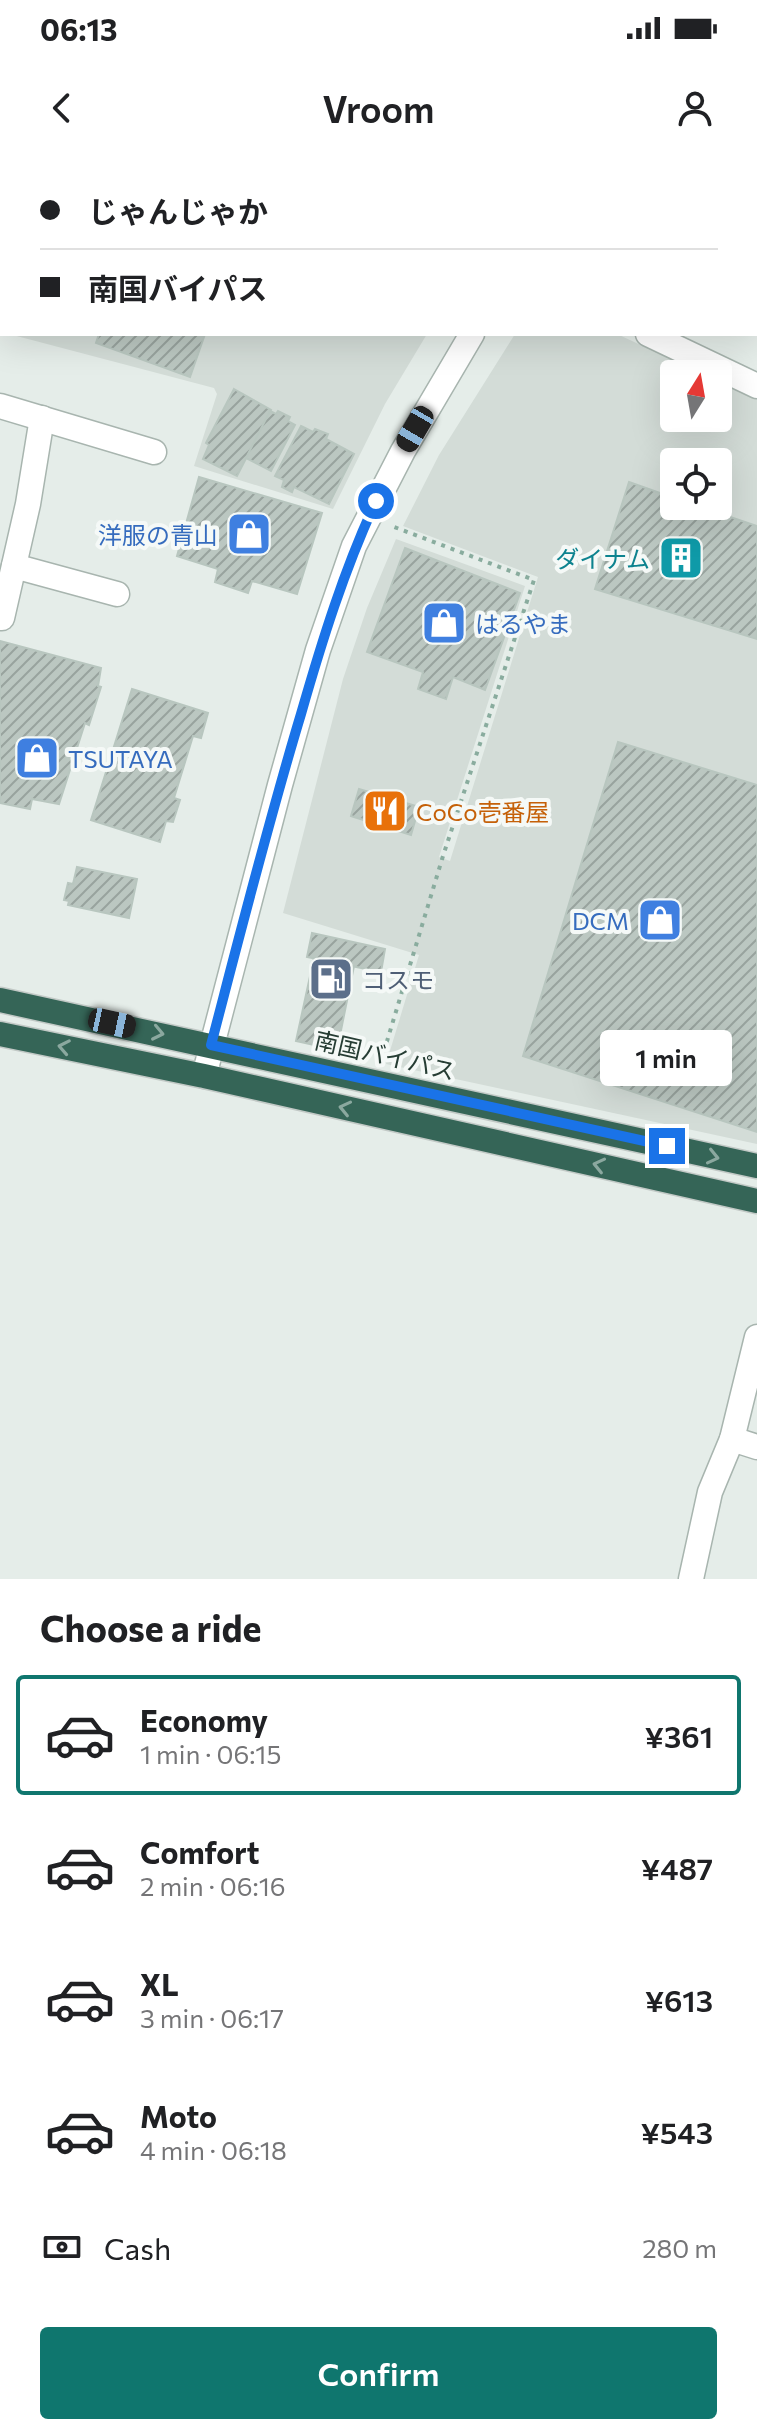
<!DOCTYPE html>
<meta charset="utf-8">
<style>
body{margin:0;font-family:Commissioner,"Noto Sans JP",sans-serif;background:#f2f2f2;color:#202124;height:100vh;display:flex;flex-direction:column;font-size:30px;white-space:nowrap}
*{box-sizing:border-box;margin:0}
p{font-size:26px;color:#757577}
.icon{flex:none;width:44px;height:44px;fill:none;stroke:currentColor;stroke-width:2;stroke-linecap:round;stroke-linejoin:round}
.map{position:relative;height:1419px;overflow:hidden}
.panel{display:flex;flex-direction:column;background:#fff;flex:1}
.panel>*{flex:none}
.banner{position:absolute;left:0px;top:0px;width:758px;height:176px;box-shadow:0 8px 32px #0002;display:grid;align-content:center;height:176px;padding:0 40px;background:#fff}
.needle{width:52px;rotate:11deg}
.fabs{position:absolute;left:660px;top:200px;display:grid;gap:16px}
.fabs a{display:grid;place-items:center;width:72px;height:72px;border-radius:8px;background:#fff;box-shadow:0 8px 32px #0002;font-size:40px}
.end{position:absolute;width:36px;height:36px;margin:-18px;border:10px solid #1a73e8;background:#fff;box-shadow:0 0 0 4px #fff}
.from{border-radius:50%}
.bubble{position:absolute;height:56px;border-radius:8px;background:#fff;box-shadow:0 8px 32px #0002;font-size:26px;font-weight:600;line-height:56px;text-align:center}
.car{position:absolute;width:24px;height:48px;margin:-24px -12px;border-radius:10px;box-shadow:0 0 6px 2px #0007;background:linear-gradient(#222 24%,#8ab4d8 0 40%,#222 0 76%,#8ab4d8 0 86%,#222 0)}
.banner b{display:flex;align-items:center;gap:28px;height:76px;font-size:30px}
.banner b+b{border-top:2px solid #e0e0e0}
.banner i{width:20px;height:20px;background:#202124}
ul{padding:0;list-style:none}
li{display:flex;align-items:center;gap:24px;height:120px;margin:0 16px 12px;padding:0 24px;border:4px solid transparent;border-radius:8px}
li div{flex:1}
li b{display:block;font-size:30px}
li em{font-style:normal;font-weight:600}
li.selected{border-color:#0f766e}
li>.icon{width:72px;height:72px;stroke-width:1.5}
h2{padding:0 40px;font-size:36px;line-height:96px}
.pay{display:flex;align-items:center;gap:20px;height:88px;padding:0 40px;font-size:30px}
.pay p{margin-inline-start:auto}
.action{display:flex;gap:16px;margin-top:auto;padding:16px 40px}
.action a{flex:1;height:92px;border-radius:8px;background:#0f766e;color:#fff;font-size:32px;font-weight:600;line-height:92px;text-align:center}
.status{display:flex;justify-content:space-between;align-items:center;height:56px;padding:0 40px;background:#fff;direction:ltr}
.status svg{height:22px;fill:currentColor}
header{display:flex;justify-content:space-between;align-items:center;height:104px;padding:0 40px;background:#fff;font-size:36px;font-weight:600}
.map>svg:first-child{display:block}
.built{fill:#d3dcd7;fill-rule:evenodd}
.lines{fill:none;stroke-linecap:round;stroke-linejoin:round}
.stream{stroke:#94c8cb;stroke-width:7}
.building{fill:url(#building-hatch);stroke:#b8c6bf;stroke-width:2}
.minor-casing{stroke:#a8b5af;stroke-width:27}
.highway-casing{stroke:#c2c9c6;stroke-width:27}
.path{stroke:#89ac9e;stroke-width:4;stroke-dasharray:4 6;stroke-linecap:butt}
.minor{stroke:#fff;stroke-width:24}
.highway{stroke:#356557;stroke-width:24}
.oneway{stroke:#8ba89f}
.route{stroke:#1a73e8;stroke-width:10}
.labels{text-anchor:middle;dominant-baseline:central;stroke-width:8;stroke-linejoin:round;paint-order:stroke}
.shop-label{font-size:24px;fill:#366cbe;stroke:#f5f9f7;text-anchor:end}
.culture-label{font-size:24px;fill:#0d838f;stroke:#f5f9f7;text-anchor:end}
.food-label{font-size:24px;fill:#c56008;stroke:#f5f9f7;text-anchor:start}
.service-label{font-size:24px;fill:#4e5e75;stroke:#f5f9f7;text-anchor:start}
.street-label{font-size:24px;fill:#263d34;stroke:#f5f9f7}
</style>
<div class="status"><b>06:13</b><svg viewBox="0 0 49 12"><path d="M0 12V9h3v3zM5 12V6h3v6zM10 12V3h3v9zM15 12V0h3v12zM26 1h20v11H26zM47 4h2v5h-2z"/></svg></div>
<header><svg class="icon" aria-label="back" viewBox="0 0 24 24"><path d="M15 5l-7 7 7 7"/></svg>Vroom<svg class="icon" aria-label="person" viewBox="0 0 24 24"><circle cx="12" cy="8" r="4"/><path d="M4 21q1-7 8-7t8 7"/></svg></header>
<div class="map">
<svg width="757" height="1419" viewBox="0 0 757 1419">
<defs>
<pattern id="building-hatch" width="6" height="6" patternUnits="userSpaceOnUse" patternTransform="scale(2)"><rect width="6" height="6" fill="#bbc7c1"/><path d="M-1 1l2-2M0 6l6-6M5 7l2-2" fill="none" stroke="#98a39e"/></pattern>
</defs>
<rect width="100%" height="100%" fill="#e5ede9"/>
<!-- built -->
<g class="built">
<polygon points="92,0 540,0 539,2 98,2"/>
<polygon points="9,174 427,174 385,244 333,349 194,306 217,234 214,228"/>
<path d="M515,174H617L703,214H674V258H718V221L757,239V984L386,904L419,795L283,753L343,519L367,448L396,379L525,426L439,697L450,701L538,417L403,366L439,295ZM674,302H718V346H674Z"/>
</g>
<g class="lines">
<!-- stream -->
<polyline class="stream" points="547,2 549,0"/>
</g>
<!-- building -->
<g class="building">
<polygon points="361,0 527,0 526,2 365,2"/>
<polygon points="99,174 205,174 190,217 96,183"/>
<polygon points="234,229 271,250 237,316 203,299 209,285 206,283"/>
<polygon points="270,251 276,254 278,251 290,257 288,261 295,265 271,311 246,298"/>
<polygon points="301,266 313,272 315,269 328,274 326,279 354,294 329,344 294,327 292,332 282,327 284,320 275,316"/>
<polygon points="199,317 322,353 297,434 252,421 248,433 215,422 218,409 177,396"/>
<polygon points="629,322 674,338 674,346 698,346 757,366 757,479 595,429"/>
<polygon points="405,388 520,433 485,530 453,517 446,539 418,529 423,512 367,492"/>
<polygon points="0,481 101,508 98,526 101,527 89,565 85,563 59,644 32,639 30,649 0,643"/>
<polygon points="132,529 208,553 201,578 193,576 174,638 180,640 173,662 166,661 160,682 91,660"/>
<polygon points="618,582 757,625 757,972 523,896"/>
<polygon points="359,629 419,647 411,675 351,656"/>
<polygon points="77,707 137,719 129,758 68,745 69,741 64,740 68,723 73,724"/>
<polygon points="312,773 385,789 381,812 307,797"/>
<polygon points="314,798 354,806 337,890 296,881"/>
</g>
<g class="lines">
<!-- minor casing -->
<g class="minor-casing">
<g id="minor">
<polyline points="309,0 313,2"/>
<polyline points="597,2 598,0"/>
<polyline points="648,174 757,226"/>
<polyline points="0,246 154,292"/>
<polyline points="14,406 117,434"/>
<polyline points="0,458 2,458 28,344 42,258"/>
<polyline points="204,916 280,625 318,490 354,386 403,291 472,174"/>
<polyline points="732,1279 757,1287"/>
<polyline points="691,1419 710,1332 732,1279 757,1177"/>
</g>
</g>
<!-- highway casing -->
<g class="highway-casing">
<g id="highway">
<polyline points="0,840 757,1006"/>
<polyline points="0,874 204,916 757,1041"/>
</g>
</g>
<!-- path -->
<polyline class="path" points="381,901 443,696 534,420 389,365"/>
<!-- minor -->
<use href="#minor" class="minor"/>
<!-- highway -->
<use href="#highway" class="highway"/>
</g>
<!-- one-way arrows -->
<defs><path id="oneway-chevron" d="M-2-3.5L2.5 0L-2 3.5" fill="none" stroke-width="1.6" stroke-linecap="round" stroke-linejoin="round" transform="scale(2)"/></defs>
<g class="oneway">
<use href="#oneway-chevron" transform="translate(158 873) rotate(12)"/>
<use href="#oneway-chevron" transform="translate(64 887) rotate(-169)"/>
<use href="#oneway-chevron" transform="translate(345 948) rotate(-167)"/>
<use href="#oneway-chevron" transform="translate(713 997) rotate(13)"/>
<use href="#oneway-chevron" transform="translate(599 1005) rotate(-167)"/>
</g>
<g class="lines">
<!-- route -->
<path class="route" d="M376,341C344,410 322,481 301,554C268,663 240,774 211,885L667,986"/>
</g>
<!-- icons -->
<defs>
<g id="shop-square" transform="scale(2.3)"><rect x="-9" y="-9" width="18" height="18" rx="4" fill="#3f7fe0" stroke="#f5f9f7"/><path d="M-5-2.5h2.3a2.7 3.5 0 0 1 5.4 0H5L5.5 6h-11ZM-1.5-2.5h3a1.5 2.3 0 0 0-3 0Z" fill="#fff"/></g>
<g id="building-square" transform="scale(2.3)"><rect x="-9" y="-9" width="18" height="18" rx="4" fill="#0f9aa8" stroke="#f5f9f7"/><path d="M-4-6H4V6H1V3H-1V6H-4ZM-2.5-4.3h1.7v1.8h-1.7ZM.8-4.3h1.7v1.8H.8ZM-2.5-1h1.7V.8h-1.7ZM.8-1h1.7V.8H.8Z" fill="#fff"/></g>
<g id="restaurant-square" transform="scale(2.3)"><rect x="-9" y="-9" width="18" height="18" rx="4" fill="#e8710a" stroke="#f5f9f7"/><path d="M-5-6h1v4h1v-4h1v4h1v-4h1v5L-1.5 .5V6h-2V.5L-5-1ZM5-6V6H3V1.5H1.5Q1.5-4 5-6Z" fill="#fff"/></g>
<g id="fuel-square" transform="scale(2.3)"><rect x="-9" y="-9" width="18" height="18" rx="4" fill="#5c6f8a" stroke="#f5f9f7"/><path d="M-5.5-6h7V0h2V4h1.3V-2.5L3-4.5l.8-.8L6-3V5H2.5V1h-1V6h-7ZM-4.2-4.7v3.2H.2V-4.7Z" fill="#fff"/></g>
</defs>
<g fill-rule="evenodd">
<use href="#shop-square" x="249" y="374"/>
<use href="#building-square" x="681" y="398"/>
<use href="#shop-square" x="444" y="463"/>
<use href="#shop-square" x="37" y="598"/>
<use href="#restaurant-square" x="385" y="651"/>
<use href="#shop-square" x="660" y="760"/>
<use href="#fuel-square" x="331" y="819"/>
</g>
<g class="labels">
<!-- shop labels -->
<g class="shop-label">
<text x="218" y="374">洋服の青山</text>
<text x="475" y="463" text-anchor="start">はるやま</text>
<text x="68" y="598" text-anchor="start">TSUTAYA</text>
<text x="629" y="760">DCM</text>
</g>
<!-- culture labels -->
<g class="culture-label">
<text x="650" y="398">ダイナム</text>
</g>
<!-- food labels -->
<g class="food-label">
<text x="416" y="651">CoCo壱番屋</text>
</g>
<!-- service labels -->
<g class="service-label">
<text x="362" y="819">コスモ</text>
</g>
<!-- street labels -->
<g class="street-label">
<text transform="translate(385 895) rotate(13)">南国バイパス</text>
</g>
</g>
</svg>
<div class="fabs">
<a><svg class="needle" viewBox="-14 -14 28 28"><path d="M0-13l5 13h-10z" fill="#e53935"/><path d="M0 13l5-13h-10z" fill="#757577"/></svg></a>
<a><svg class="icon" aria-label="locate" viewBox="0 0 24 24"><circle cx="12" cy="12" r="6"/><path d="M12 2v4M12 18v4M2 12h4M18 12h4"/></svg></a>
</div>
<i class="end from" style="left:376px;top:341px"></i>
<i class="end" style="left:667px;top:986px"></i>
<div class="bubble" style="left:600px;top:870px;width:132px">1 min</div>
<i class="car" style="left:415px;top:269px;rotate:210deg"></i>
<i class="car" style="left:112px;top:863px;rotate:102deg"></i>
<div class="banner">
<b><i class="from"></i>じゃんじゃか</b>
<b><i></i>南国バイパス</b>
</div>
</div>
<section class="panel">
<h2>Choose a ride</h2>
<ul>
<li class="selected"><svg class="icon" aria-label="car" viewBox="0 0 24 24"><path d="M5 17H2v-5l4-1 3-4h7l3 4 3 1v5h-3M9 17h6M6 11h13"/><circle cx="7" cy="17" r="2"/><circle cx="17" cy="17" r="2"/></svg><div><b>Economy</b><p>1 min · 06:15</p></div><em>¥361</em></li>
<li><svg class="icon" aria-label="car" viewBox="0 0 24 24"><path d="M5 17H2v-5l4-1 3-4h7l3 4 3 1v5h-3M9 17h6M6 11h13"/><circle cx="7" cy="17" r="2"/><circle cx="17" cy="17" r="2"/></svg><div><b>Comfort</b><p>2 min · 06:16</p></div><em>¥487</em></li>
<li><svg class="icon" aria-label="car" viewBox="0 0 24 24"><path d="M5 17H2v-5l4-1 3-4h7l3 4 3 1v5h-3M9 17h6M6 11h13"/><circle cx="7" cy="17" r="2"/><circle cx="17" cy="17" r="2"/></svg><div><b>XL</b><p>3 min · 06:17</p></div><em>¥613</em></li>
<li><svg class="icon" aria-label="car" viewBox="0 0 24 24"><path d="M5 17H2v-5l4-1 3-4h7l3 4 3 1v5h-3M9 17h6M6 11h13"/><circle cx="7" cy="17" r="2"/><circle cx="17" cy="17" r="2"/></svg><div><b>Moto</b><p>4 min · 06:18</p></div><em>¥543</em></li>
</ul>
<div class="pay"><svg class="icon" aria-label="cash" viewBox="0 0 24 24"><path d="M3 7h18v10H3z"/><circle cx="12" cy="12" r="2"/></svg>Cash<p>280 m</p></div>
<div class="action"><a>Confirm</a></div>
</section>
